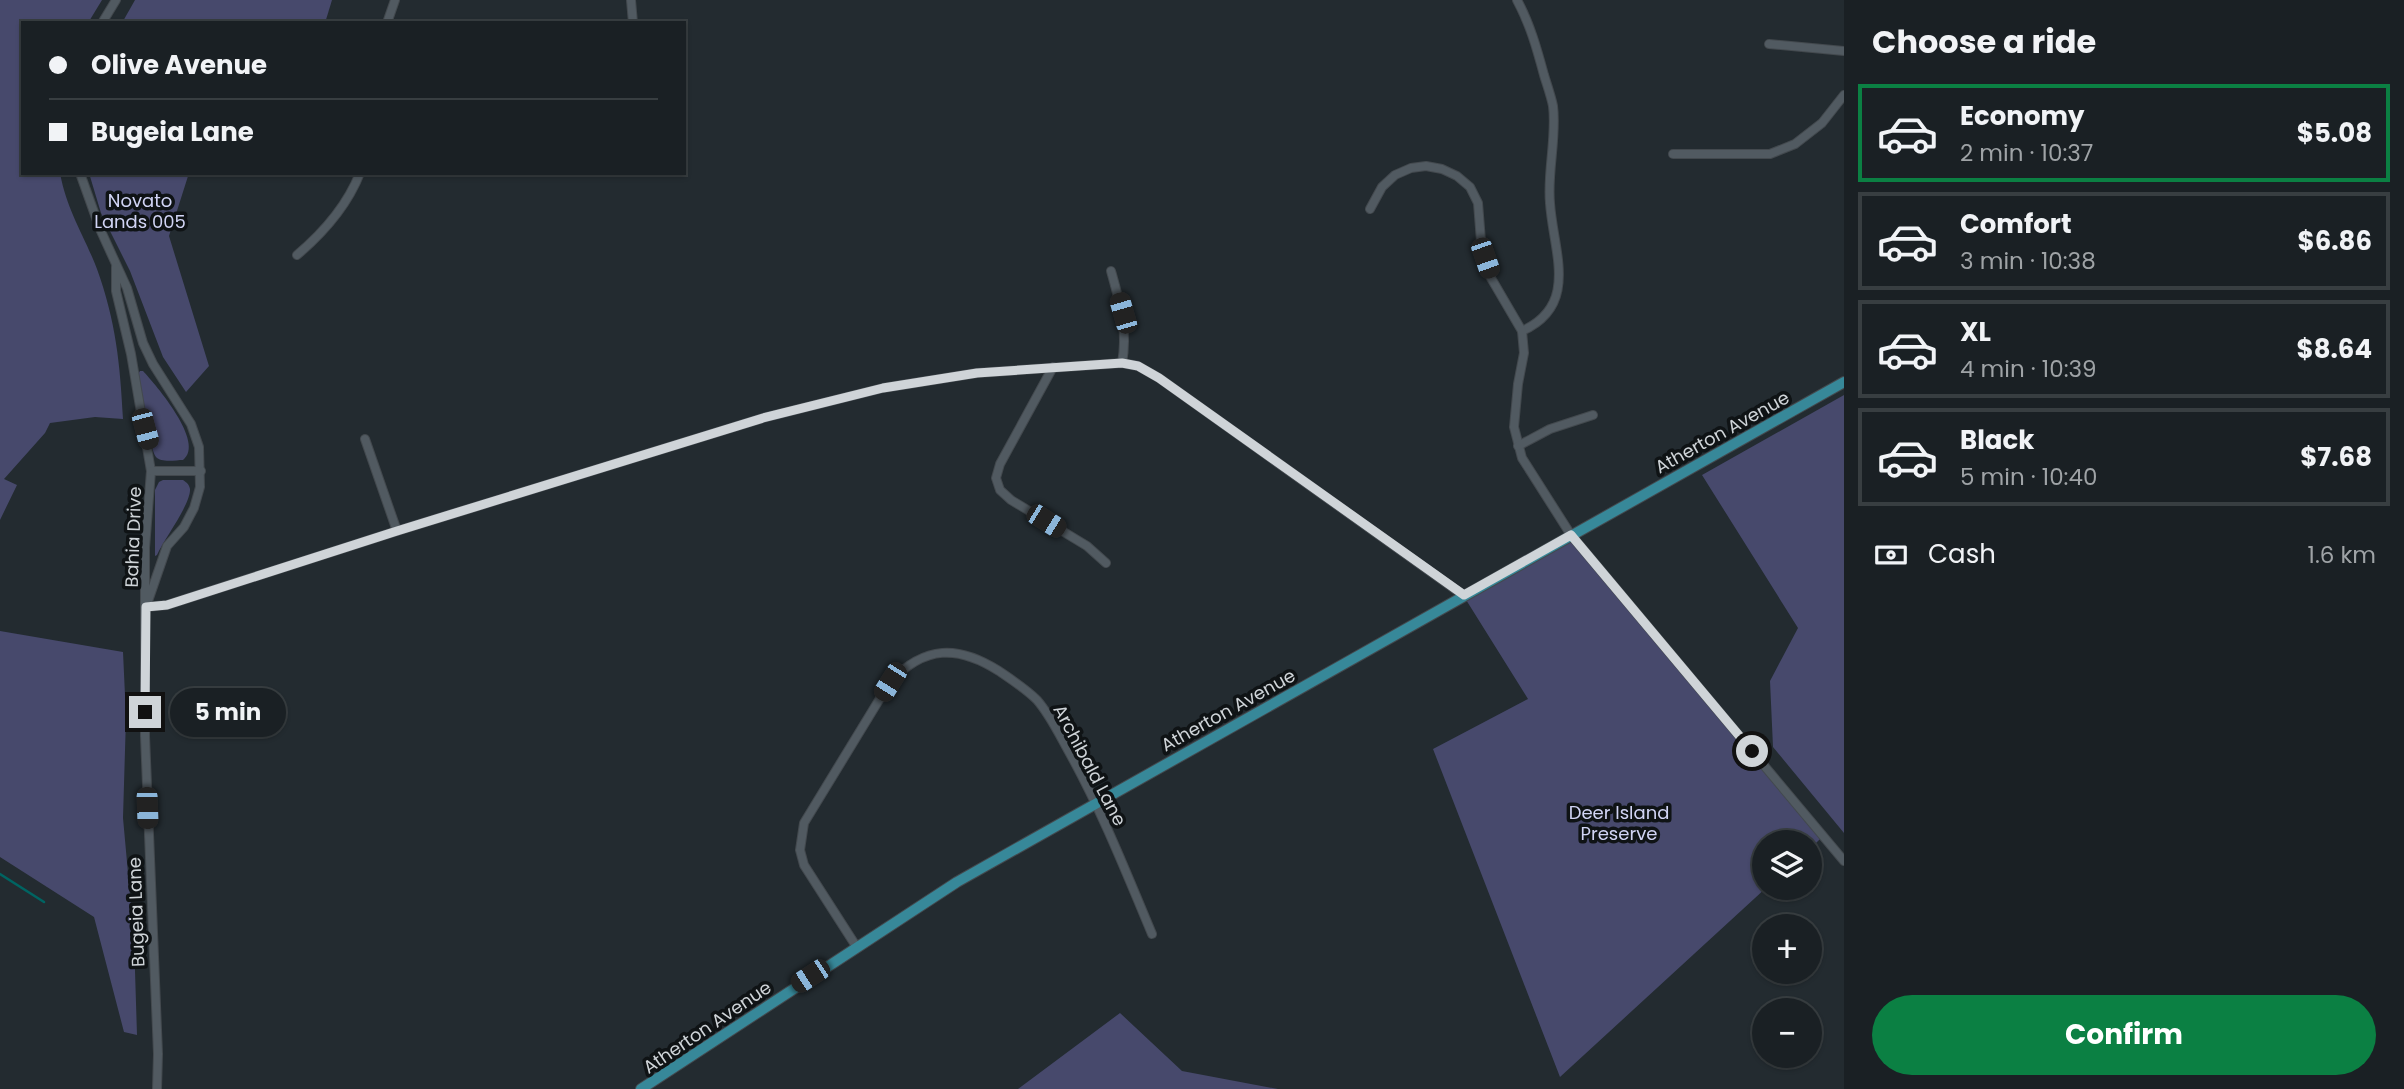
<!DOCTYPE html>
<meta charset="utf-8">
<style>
body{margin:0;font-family:Poppins,sans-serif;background:#272d31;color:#f1f3f6;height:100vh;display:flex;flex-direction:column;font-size:26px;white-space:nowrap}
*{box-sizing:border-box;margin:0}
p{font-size:23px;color:#9fa3a6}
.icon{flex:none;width:38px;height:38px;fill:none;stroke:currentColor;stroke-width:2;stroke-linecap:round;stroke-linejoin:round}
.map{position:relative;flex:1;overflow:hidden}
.sheet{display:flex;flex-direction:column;background:#1a2024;width:560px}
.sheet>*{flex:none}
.top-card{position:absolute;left:21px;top:21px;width:665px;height:154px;border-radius:0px;box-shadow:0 2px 5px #0004,0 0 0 2px #383e41;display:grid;align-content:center;height:154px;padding:0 28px;background:#1a2024}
.fabs{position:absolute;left:1752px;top:830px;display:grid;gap:14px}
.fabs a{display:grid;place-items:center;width:70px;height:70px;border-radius:50%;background:#1a2024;box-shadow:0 2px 5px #0004,0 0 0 2px #383e41;font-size:35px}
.end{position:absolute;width:32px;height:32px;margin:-16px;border:9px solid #cfd4d8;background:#111;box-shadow:0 0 0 4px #111}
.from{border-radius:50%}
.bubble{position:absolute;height:49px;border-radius:24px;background:#1a2024;box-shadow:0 2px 5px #0004,0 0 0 2px #383e41;font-size:23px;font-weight:700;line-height:49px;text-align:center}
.car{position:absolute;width:21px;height:42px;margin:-21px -10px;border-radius:9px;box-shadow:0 0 5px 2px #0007;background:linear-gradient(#222 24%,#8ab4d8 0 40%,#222 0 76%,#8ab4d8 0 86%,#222 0)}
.top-card b{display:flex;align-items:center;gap:24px;height:66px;font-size:26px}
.top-card b+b{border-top:2px solid #383e41}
.top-card i{width:18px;height:18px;background:#f1f3f6}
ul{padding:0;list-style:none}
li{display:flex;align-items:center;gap:21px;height:98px;margin:0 14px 10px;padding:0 14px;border:4px solid #383e41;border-radius:0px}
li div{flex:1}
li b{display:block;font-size:26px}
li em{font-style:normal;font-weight:700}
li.selected{border-color:#0b8043}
li>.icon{width:63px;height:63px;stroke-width:1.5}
h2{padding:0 28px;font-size:32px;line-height:84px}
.pay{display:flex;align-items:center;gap:18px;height:77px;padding:0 28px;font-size:26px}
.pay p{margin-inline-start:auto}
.cta{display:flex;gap:14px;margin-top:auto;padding:14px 28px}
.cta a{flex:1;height:80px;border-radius:42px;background:#0b8043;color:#fff;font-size:28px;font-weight:700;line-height:80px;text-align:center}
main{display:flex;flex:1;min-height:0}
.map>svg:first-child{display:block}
.green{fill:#47496c}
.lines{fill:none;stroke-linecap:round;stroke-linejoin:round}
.stream{stroke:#006462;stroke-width:2.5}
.minor-casing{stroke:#43494e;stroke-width:10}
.major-casing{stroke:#43494e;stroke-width:12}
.minor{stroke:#515a61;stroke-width:8}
.major{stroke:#378899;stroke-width:10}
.route{stroke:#cfd4d8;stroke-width:9}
.labels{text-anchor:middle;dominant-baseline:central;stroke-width:7;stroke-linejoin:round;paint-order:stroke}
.park-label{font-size:18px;fill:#d1d4f4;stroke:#0f1315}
.street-label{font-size:18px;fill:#cfd4d8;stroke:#0f1315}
</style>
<main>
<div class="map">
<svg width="1844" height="1089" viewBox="0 0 1844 1089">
<rect width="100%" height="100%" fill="#232b30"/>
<!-- green -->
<g class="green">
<path d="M0,0H102L88,23H23V173H60C67,211 84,235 97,269C116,322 120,363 123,419L95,417L50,423L45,433L4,479L17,485L0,520Z"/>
<polygon points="135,0 332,0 325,23 122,23"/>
<polygon points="89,173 189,173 169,236 209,366 186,392 163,357 130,271 101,213"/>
<path d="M140,371H143C156,385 206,443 183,460C176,460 161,463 156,457C150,450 140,387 138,374Z"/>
<polygon points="1844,395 1844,833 1773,747 1770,681 1798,628 1702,475"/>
<path d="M163,480H183C187,483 189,484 190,489C191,504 164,539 157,555L155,556V490L159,482Z"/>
<polygon points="1571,535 1823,836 1810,849 1810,842 1764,842 1764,887 1767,887 1560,1077 1433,749 1528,699 1463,595"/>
<polygon points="0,631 123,652 126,717 123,818 134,939 137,1035 124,1032 94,917 0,857"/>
<polygon points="1120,1013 1182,1071 1278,1089 1018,1089"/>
</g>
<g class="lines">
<!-- stream -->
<polyline class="stream" points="0,874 44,902"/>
<!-- minor casing -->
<g class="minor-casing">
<g id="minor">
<polyline points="631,0 633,23"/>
<path d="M1517,0C1530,24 1537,49 1544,75C1547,85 1551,96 1553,106C1557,137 1547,172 1550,203C1553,251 1580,305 1522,331"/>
<polyline points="102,23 116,0"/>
<polyline points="387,23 395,0"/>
<polyline points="1769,44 1844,51"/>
<polyline points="1673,154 1770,154 1795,144 1822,123 1844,95"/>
<polyline points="80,173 100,229 127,288 143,343 153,364 191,424 199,447 200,487 194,508 184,527 167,546 148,601"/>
<polyline points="1370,209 1382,187 1395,175 1411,168 1426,166 1442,169 1457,176 1470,187 1478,203 1481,241 1491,278 1522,331 1524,353 1518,384 1514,427 1522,458 1571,535 1844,861"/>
<path d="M297,255C323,233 347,206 360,173"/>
<polyline points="116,267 116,291 131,354 151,471 145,548 145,736 158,1054 157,1089"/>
<path d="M1111,271C1120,303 1128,330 1122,363"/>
<polyline points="1053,367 1000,464 996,478 1000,490 1011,500 1087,546 1106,563"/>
<polyline points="365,439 397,531"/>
<polyline points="1518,446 1550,429 1593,415"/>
<polyline points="151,471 201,471"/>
<polyline points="146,607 167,605 397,531 763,418 883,388 977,373 1122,363 1138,366 1159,378 1463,595"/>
<path d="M856,946L804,865L800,850L804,823L890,682C925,645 958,645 999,671C1012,680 1026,689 1037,700C1050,715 1059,734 1068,750C1101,809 1126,872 1152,934"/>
</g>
</g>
<!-- major casing -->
<g class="major-casing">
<polyline id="major" points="641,1089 957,882 1844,382"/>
</g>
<!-- minor -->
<use href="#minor" class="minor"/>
<!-- major -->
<use href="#major" class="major"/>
</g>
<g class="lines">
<!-- route -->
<polyline class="route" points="145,712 146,607 167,605 397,531 763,418 883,388 977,373 1122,363 1138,366 1159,378 1464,595 1571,535 1752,751"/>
</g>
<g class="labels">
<!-- park labels -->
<g class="park-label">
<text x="140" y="200">Novato<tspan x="140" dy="21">Lands 005</tspan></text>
<text x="1619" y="812">Deer Island<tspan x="1619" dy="21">Preserve</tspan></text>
</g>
<!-- street labels -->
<g class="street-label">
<text transform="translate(1722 432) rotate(-29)">Atherton Avenue</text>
<text transform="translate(133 537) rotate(-88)">Bahia Drive</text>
<text transform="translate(1228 710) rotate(-29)">Atherton Avenue</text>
<text transform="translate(1090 765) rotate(62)">Archibald Lane</text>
<text transform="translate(136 912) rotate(-92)">Bugeia Lane</text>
<text transform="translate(707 1027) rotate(-34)">Atherton Avenue</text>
</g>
</g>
</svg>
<div class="fabs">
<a><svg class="icon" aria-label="layers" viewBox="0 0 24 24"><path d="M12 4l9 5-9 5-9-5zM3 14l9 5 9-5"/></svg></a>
<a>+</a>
<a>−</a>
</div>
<i class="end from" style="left:1752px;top:751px"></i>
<i class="end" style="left:145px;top:712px"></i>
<div class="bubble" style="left:170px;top:688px;width:116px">5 min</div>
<i class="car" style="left:1485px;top:258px;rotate:161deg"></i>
<i class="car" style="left:1123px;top:313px;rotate:344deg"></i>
<i class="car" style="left:145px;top:429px;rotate:165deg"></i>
<i class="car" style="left:1046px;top:521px;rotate:122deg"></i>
<i class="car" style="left:890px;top:682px;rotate:212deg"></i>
<i class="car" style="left:147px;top:808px;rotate:178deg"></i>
<i class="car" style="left:810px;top:976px;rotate:237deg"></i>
<div class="top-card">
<b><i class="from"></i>Olive Avenue</b>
<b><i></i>Bugeia Lane</b>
</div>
</div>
<section class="sheet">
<h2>Choose a ride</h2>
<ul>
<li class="selected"><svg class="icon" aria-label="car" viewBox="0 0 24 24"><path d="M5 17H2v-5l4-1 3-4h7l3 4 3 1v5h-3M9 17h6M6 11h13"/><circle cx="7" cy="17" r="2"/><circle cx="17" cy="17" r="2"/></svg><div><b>Economy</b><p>2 min · 10:37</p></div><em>$5.08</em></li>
<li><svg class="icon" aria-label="car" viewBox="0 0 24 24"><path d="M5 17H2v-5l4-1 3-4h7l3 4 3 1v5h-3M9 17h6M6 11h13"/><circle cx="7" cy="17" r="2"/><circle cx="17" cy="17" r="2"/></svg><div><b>Comfort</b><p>3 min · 10:38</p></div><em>$6.86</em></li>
<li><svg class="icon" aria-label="car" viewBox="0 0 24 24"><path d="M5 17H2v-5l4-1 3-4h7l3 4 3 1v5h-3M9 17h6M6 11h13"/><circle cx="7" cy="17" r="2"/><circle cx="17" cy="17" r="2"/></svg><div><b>XL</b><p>4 min · 10:39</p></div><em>$8.64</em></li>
<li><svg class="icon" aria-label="car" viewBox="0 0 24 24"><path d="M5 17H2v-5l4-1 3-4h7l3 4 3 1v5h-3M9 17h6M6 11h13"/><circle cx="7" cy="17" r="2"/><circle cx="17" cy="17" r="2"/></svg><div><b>Black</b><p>5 min · 10:40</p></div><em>$7.68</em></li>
</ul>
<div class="pay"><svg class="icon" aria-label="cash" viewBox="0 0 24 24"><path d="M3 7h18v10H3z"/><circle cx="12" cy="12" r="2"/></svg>Cash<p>1.6 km</p></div>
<div class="cta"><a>Confirm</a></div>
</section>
</main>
